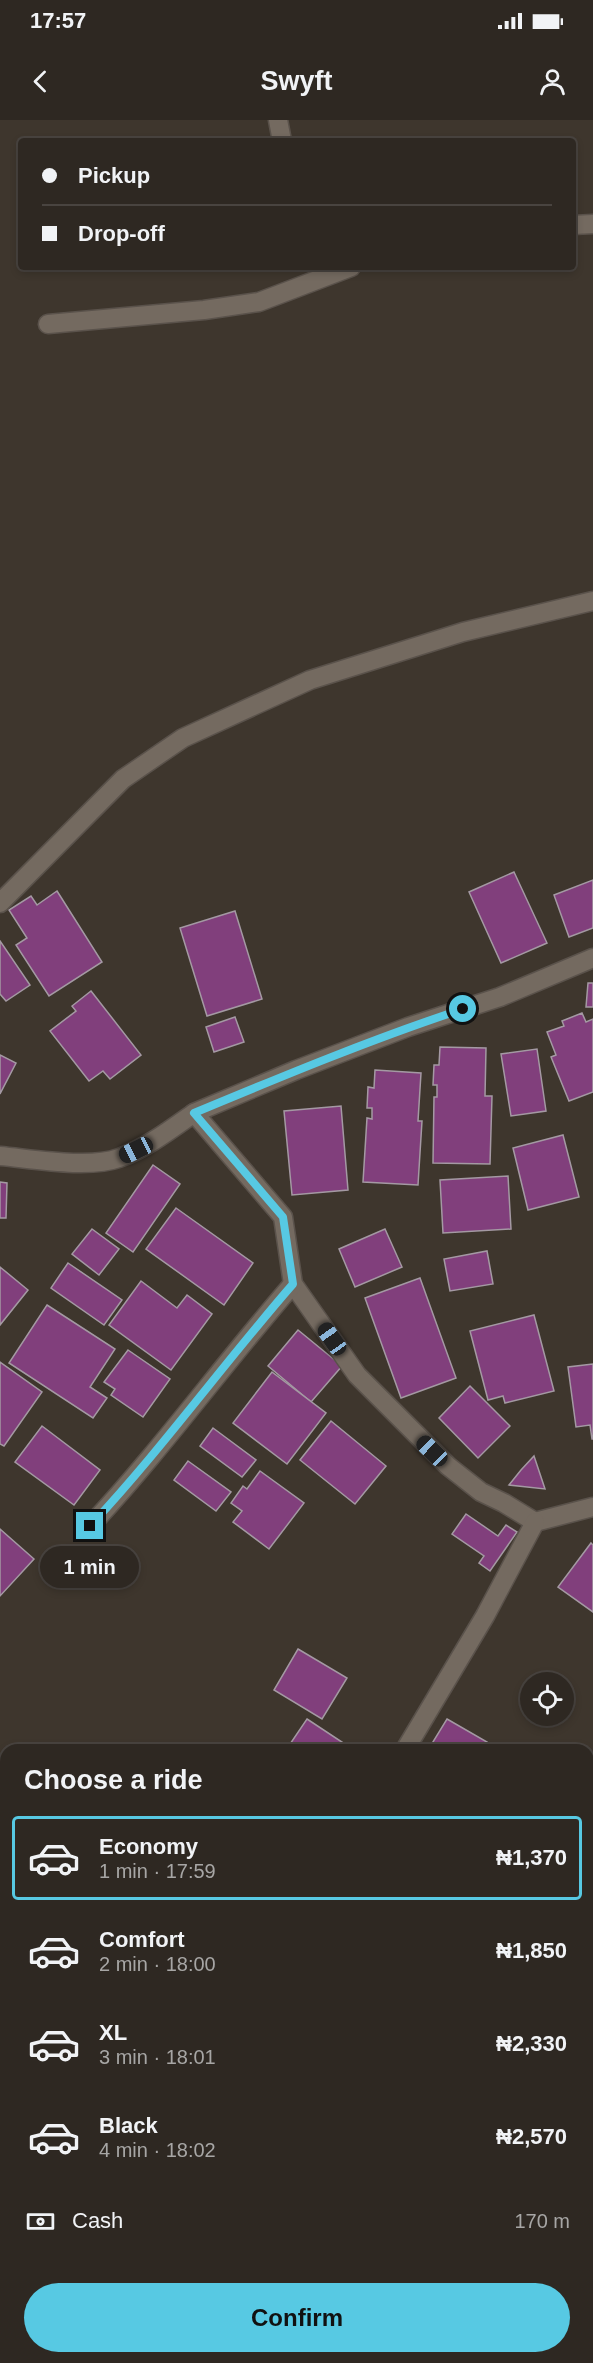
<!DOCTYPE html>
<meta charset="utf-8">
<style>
body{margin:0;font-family:Arial,sans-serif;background:#36302a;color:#f1f3f6;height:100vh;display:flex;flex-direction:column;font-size:22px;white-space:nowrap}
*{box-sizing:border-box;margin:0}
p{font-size:20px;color:#a7a6a5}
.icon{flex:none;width:33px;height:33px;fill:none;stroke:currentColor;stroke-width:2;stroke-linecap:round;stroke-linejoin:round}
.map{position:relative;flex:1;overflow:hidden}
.sheet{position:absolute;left:0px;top:1624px;width:594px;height:620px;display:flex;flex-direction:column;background:#2e2822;border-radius:18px 18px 0 0;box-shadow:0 3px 9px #0003,0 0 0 2px #494440}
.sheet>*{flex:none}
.guide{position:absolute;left:18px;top:18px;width:558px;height:132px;border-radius:6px;box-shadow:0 3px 9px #0003,0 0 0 2px #494440;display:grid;align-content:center;height:132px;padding:0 24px;background:#2e2822}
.fabs{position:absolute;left:520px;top:1552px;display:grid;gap:12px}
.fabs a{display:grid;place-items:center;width:54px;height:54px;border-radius:50%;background:#2e2822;box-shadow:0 3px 9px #0003,0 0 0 2px #494440;font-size:30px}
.end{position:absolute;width:27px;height:27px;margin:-14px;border:8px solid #57c9e3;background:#111;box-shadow:0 0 0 3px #111}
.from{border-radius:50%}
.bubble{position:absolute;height:42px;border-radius:21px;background:#2e2822;box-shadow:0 3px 9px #0003,0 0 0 2px #494440;font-size:20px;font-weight:600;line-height:42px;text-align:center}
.car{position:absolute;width:18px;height:36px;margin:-18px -9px;border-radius:8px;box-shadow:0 0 4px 2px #0007;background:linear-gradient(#222 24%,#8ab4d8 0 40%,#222 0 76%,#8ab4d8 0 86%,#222 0)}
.guide b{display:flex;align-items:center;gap:21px;height:57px;font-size:22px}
.guide b+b{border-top:2px solid #494440}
.guide i{width:15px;height:15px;background:#f1f3f6}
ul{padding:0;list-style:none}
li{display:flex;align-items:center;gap:18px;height:84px;margin:0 12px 9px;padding:0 12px;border:3px solid transparent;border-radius:6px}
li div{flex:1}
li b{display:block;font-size:22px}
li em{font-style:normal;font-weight:600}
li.selected{border-color:#57c9e3}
li>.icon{width:54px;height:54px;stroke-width:1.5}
h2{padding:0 24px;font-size:27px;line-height:72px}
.pay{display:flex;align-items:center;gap:15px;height:66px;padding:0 24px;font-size:22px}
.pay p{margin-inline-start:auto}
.button{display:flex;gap:12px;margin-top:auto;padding:12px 24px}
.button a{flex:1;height:69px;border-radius:36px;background:#57c9e3;color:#111;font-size:24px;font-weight:600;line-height:69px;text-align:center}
.status{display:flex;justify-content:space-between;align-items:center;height:42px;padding:0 30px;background:#2e2822;direction:ltr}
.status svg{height:16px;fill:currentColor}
header{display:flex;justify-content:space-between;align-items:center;height:78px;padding:0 24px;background:#2e2822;font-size:27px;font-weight:600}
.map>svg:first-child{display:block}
.building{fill:#813f7c;stroke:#a499a3;stroke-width:1.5}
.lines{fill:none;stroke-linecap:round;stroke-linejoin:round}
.street-casing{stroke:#5a524b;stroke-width:21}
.street{stroke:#746a60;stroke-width:18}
.route{stroke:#57c9e3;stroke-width:8}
</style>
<div class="status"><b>17:57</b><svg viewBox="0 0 49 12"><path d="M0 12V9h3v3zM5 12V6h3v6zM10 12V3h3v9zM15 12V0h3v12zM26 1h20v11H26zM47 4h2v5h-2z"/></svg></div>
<header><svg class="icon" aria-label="back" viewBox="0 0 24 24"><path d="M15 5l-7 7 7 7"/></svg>Swyft<svg class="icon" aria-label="person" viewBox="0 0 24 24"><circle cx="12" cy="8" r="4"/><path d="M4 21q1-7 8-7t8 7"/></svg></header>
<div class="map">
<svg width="593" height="2243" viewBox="0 0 593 2243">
<rect width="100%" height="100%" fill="#3e362d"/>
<!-- building -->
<g class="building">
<polygon points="514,752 547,823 501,843 469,772"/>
<polygon points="593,760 593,808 569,817 554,775"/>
<polygon points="57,771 102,842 49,876 16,825 27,818 9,790 31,776 37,785"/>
<polygon points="235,791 262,879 207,896 180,808"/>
<polygon points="0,821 30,865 6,881 0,874"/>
<polygon points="588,863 593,863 593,887 586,887"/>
<polygon points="91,871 141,935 110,959 103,951 89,961 50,911 76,891 72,886"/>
<polygon points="582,893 586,902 593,899 593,972 569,981 551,937 556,935 547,912 564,906 562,901"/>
<polygon points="235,897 244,922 214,932 206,907"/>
<polygon points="440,927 486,928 485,976 492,976 490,1044 433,1043 434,977 437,977 437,965 433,965 434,945 439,945"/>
<polygon points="537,929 546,991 511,996 501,934"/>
<polygon points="0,935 16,943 0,974"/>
<polygon points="375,950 421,953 418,1001 422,1001 418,1065 363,1062 367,998 372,999 372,988 367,988 368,967 374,968"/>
<polygon points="341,986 348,1070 292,1075 284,991"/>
<polygon points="563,1015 579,1077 528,1090 513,1028"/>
<polygon points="153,1045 180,1064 133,1132 106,1113"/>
<polygon points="508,1056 511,1109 443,1113 440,1060"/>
<polygon points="0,1062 7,1063 6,1098 0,1098"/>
<polygon points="176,1088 253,1143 224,1185 146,1129"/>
<polygon points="92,1109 119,1129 99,1155 72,1134"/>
<polygon points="385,1109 402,1147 355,1167 339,1129"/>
<polygon points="487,1131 493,1164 450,1171 444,1139"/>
<polygon points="68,1143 122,1180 104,1205 51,1168"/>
<polygon points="0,1147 28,1170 0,1205"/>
<polygon points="420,1158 456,1258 401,1278 365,1178"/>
<polygon points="141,1161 177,1188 187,1175 212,1194 171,1250 109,1205"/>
<polygon points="47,1185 115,1229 90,1267 107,1278 93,1298 9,1243"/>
<polygon points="534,1195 554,1271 505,1283 503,1276 488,1280 470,1211"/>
<polygon points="298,1210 342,1246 311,1282 268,1246"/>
<polygon points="128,1230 170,1259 143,1297 111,1275 115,1269 104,1262"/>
<polygon points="0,1242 42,1272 4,1326 0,1324"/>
<polygon points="593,1244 593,1319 592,1319 590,1305 576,1307 568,1247"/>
<polygon points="272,1252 326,1293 287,1344 233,1303"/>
<polygon points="470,1266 510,1306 478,1338 439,1298"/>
<polygon points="331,1301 386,1346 355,1384 300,1340"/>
<polygon points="42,1306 100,1350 74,1385 15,1342"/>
<polygon points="213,1308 256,1340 242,1357 200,1326"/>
<polygon points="534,1336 545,1369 509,1365 521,1350"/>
<polygon points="188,1341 231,1372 216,1391 174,1360"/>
<polygon points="260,1351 304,1383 269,1429 233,1402 242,1391 231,1383 243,1366 247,1369"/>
<polygon points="466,1394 498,1416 506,1405 517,1412 490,1451 479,1443 484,1436 452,1414"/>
<polygon points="0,1409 34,1439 0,1476"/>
<polygon points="591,1423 593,1425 593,1492 558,1467"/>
<polygon points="298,1529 347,1558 322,1599 274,1570"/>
<polygon points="307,1599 354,1630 286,1630"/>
<polygon points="447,1599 487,1622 482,1630 428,1630"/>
<polygon points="593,1672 593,1765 588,1772 588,1679"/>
<polygon points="593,1948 593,1999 588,1996 588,1955"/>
<polygon points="588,2033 593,2035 593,2077 588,2075"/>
<polygon points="593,2098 593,2133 588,2131 588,2108"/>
<polygon points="588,2136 593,2138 593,2200 588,2198"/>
<polygon points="593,2221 593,2243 583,2243 585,2238 588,2238"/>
<polygon points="275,2238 391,2238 399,2243 283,2243"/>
<polygon points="454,2238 480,2238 476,2243 450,2243"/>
</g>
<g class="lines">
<!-- street casing -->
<g class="street-casing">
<g id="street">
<polyline points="278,0 282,21"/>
<polyline points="573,105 593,104"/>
<polyline points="48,204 204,190 259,182 351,147"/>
<polyline points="0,783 123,659 183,618 310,560 463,512 593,481"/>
<polyline points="194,993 296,950 408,907 500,877 593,838"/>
<path d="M0,1036C33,1039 89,1049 119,1038C146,1028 170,1010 194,993L283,1097L293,1164L357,1255L448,1346L481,1372L504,1383L535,1402L593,1387"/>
<path d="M90,1406C162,1329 224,1243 293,1164"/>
<polyline points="405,1630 485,1496 535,1402"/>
<polyline points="588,1889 593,1895"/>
</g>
</g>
<!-- street -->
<use href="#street" class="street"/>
</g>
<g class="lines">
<!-- route -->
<path class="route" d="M90,1406C162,1329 224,1243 293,1164L283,1097L194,993C283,956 372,919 463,889"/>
</g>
</svg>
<div class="fabs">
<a><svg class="icon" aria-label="locate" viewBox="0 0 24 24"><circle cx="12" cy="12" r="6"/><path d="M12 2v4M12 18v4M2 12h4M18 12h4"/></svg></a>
</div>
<i class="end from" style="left:463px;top:889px"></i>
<i class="end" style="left:90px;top:1406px"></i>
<div class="bubble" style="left:40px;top:1426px;width:99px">1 min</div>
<i class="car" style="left:136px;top:1030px;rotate:244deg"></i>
<i class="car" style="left:332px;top:1219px;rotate:325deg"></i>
<i class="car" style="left:432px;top:1331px;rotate:314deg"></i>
<div class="guide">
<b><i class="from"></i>Pickup</b>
<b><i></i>Drop-off</b>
</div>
<section class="sheet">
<h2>Choose a ride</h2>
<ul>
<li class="selected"><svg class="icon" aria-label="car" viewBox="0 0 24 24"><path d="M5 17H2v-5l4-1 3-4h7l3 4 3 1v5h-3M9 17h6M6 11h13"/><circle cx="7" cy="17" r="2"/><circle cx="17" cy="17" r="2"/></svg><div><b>Economy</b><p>1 min · 17:59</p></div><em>₦1,370</em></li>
<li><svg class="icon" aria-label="car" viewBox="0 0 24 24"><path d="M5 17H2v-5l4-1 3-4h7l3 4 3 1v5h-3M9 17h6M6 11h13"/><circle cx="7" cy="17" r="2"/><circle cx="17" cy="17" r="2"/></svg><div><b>Comfort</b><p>2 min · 18:00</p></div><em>₦1,850</em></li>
<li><svg class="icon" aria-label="car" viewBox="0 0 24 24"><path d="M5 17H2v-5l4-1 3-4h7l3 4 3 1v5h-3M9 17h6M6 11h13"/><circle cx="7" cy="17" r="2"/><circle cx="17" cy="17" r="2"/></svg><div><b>XL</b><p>3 min · 18:01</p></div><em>₦2,330</em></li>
<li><svg class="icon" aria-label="car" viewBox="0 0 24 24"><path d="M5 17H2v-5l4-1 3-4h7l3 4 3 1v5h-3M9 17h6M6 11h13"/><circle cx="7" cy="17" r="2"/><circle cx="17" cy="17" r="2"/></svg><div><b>Black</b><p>4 min · 18:02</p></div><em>₦2,570</em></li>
</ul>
<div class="pay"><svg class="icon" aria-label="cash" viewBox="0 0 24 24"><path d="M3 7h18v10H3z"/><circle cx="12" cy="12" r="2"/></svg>Cash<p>170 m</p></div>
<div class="button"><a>Confirm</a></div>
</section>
</div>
